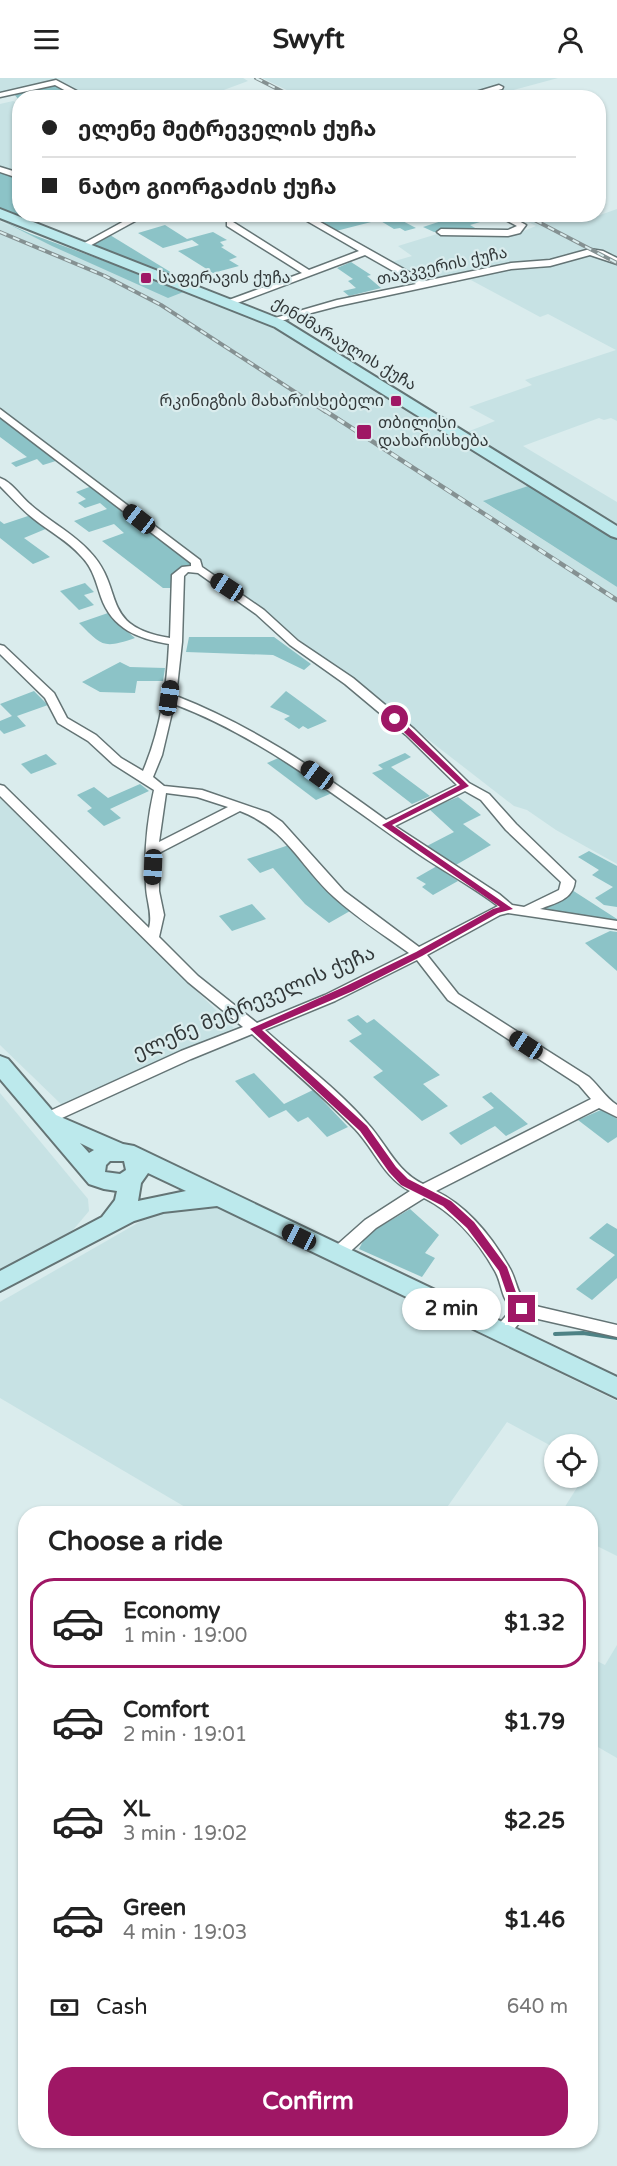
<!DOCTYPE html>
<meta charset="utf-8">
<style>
body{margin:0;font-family:"Varela Round","Noto Sans Georgian",sans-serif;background:#f6f6f6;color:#222;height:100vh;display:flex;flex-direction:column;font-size:22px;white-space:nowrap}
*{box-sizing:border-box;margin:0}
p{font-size:20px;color:#767676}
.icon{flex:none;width:33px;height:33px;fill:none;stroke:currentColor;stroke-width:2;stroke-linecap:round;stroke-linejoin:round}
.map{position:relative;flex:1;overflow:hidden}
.side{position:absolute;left:18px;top:1428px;width:580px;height:642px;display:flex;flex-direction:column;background:#fff;border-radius:24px;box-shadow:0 2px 4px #0004}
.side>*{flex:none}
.guide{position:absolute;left:12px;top:12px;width:594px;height:132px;border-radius:24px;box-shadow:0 2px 4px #0004;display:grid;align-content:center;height:132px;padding:0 30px;background:#fff}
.buttons{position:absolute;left:544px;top:1356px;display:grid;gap:12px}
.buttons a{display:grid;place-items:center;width:54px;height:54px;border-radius:50%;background:#fff;box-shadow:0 2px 4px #0004;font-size:30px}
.end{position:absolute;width:27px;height:27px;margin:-14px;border:8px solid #9f1765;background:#fff;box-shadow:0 0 0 3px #fff}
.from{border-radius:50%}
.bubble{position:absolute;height:42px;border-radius:21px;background:#fff;box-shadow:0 2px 4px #0004;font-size:20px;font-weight:800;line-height:42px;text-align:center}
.car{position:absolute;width:18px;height:36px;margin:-18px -9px;border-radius:8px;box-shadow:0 0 4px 2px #0007;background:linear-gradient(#222 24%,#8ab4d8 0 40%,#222 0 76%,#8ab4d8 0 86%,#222 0)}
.guide b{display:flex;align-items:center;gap:21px;height:57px;font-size:22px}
.guide b+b{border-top:2px solid #e0e0e0}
.guide i{width:15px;height:15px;background:#222}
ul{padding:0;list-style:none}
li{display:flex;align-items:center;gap:18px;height:90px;margin:0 12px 9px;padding:0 18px;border:3px solid transparent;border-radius:24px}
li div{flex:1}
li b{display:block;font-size:22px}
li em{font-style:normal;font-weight:800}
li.on{border-color:#9f1765}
li>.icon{width:54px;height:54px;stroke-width:1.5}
h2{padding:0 30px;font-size:27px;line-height:72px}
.pay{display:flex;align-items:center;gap:15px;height:66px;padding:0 30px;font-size:22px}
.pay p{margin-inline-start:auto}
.button{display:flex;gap:12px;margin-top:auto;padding:12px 30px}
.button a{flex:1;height:69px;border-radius:24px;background:#9f1765;color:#fff;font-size:24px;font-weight:800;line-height:69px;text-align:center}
header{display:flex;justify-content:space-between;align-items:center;height:78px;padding:0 30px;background:#fff;font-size:27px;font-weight:800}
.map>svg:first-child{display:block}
.built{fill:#c7e2e4}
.green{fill:#8cc3c7}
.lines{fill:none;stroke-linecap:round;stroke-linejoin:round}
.stream{stroke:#4e8285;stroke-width:4}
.street-casing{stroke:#647475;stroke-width:3}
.secondary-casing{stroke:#647475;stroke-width:4}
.street{fill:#fff;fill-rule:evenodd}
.secondary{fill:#bce9ec;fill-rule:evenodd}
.rail-far1-casing{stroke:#859192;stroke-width:4}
.rail-casing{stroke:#859192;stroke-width:4.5}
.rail-far1{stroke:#daeced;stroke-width:2;stroke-dasharray:7;stroke-linecap:butt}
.rail{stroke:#daeced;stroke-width:3;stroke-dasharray:8;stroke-linecap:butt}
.route{fill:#9f1765}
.poi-dot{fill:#9f1765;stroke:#daeced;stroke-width:2}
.labels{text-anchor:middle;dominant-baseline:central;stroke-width:4.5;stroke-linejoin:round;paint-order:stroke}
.far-street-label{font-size:16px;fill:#323839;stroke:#daeced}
.far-poi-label{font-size:16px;fill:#323839;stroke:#daeced;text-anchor:start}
.street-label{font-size:20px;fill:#323839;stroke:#daeced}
</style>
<header><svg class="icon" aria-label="menu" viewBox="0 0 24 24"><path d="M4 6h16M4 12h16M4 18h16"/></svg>Swyft<svg class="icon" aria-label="person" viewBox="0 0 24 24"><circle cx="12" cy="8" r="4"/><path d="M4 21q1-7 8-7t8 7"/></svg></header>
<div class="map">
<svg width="617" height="2088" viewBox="0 0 617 2088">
<rect width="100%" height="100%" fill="#daeced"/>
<!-- built -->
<g class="built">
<polygon points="0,0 243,0 248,3 205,19 90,20 58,2 0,15"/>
<polygon points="262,0 558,0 484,20 301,19"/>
<polygon points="13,23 19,26 19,92 14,93 0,90 0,26"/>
<polygon points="617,131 617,181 597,171 544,185 425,205 388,185 412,178 398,168 437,156 521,154 536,148 515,137 576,137 586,142"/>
<polygon points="0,143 109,193 186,213 263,244 531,407 484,424 617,509 617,786 556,752 527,732 514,728 0,330"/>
<polygon points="594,175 617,187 617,343 611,340 604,342 599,340 523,368 617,424 617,446 467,354 495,343 469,329 532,307 525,302 616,272 548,236 540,239 469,201 520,189 539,191"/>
<polygon points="0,720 43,761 234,950 62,1027 0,967"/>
<polygon points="0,1015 88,1121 89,1133 73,1152 0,1193"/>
<polygon points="203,1125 223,1131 617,1323 617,1478 591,1465 591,1436 561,1435 583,1400 588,1400 588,1366 555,1366 555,1370 507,1344 443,1435 197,1436 0,1320 0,1224 150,1138 178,1127"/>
<polygon points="617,1567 617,1680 591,1665 591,1580 605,1587"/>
</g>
<!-- green -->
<g class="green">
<polygon points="55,6 83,19 20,20 19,22 14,16"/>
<polygon points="0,94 8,97 19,95 20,136 41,137 48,141 33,147 0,131"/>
<polygon points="339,137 402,137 395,139 416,150 405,153 400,150 394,151 379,142 336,153 318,144 341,138"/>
<polygon points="460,137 492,137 497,139 470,147 482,154 434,154 423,149"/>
<polygon points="0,142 31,156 186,213 168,220 52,168"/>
<polygon points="165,147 187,161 213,154 227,162 220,164 224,168 221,169 237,179 229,182 239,188 213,195 178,173 199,167 192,162 163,170 138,155"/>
<polygon points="110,157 190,206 91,168"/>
<polygon points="351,184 371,197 367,198 381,210 349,218 343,213 356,210 348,203 353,201 337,190"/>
<polygon points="0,337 59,382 43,387 37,381 16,389 11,385 27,379 0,359"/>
<polygon points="531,407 617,461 617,509 483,423"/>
<polygon points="92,408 192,484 192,488 179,490 174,496 173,510 163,510 102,463 124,455 114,446 89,454 74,443 107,431 100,425 85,430 78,425 86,421 76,414"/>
<polygon points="31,437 48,450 24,460 50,479 33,486 0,460 0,443 4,446"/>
<polygon points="85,505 94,514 84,517 94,527 79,532 60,513"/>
<path d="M108,535C119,540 125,553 135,560C103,571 102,568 79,545Z"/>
<polygon points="189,559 274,559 311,586 304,592 273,577 186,574"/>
<polygon points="120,584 130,589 165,590 163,603 137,603 135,615 100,614 82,604"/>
<polygon points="34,613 48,627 17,638 26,648 4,656 0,652 0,643 12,638 0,626"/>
<polygon points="286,613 327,643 308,651 303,648 299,651 284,641 290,638 270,629"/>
<polygon points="405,675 411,679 391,689 430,718 412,726 372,695 383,691 378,687"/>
<polygon points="46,676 57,686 31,696 21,686"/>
<polygon points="283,678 332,715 316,722 267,685"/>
<polygon points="140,706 149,713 110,731 121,740 104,748 87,733 92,730 77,717 94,709 108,720"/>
<polygon points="458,719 481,737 463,746 491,767 454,788 425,769 454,754 429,731"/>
<polygon points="289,767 326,812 350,833 329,845 305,826 273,790 260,795 247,781"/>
<polygon points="589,773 617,788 617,829 604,827 595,820 613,809 592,797 599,792 578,779"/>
<polygon points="437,788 458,803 433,817 422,809 426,806 416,800"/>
<path d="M572,812L617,841V845L537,833V829C550,826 564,824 572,812Z"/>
<polygon points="252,826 266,841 232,853 219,838"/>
<polygon points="610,853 617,854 617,893 585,865"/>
<polygon points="358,937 367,945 374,941 440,997 423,1006 448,1028 422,1043 373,999 383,993 349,963 362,956 347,942"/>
<polygon points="254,995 284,1026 313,1012 348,1049 327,1059 308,1039 298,1044 286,1032 269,1040 235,1003"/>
<polygon points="491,1014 528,1046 506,1058 495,1048 461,1067 449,1055 494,1030 482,1019"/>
<polygon points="603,1031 617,1041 617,1059 608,1065 578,1042"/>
<polygon points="410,1131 439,1157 425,1175 435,1180 422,1199 359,1171 366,1157"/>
<polygon points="607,1145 617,1151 617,1200 592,1222 576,1211 615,1177 589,1160"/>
</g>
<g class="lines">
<!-- stream -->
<polyline class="stream" points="555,1256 583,1255 617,1260"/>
<!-- street casing -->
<g class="street-casing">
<g id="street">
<polygon points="56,2 90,20 79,20 55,7 0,19 0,15"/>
<polygon points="499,7 503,9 502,11 470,20 456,20"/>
<polygon points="0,89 13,93 20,92 20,97 12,98 0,94"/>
<polygon points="137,136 148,136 84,171 77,169"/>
<polygon points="295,136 306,136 425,203 511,185 550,182 590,171 603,173 617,180 617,186 590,177 550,188 511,191 338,228 273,245 268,242 337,222 416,206 365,177 232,227 226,227 226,223 302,195 227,148 227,144 233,144 309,192 359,173"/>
<polygon points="494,136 506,136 526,147 520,155 508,158 441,157 437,154 441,151 508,152 517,148"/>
<path d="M0,331L200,482L202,489L264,532L298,563L353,600L414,651L469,705L489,716L516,746L575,803C573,822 555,825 540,831L617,843V851L508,835L500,837L427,877L458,916L589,999C600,1009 605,1019 617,1027V1039L599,1030L436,1113C467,1128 492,1159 509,1189C517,1202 516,1215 527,1226L617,1247V1259L525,1238C517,1247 508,1263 494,1259L492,1254L512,1231C501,1220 502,1205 495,1193C478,1163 454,1135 424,1120L376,1150L342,1181H330L328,1177L330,1173L365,1142L410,1113C384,1100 375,1072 355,1051C323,1018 286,987 252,956L191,981L51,1045H41L39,1041L41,1037L181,973L243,949L188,904L0,718V707L4,708L149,850C153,835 146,822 146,807C144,775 147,743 154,712L113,686L88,663L58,645L45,620L0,576V567L4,568L54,615L67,640L96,657L121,680L143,693C160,653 167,610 169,566C139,561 112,551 101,519C96,504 93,490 81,478C68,463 49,453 34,441C21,431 11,419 0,408V400C12,404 21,419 31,427C50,444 73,455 90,474C126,512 98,548 170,560L172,497L182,489L191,488V485L0,339ZM188,494L198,495L256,536L290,567L345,606L406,657L457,707L386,742C319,693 253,648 176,618L182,564L184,498ZM174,626C261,659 332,716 407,768C436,789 469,806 498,828L419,869L344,813L282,744L269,735L202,712L164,708L153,699L162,677ZM465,713L481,722L506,752L561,804L559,812L524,829L512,827L499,816L395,748ZM166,715L197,719L228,729L159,764ZM240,733C287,751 299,787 334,819C357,840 384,857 409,875L325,917L257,945L198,898L159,859L164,837L159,813V775ZM417,882L448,922L579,1007L591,1021L423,1106C396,1093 387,1067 368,1046C338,1011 299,983 265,952L335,923Z"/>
</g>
</g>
<!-- secondary casing -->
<g class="secondary-casing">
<g id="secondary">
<polygon points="0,131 285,243 617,448 617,460 611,458 275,249 0,140"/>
<path d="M0,978L8,981L56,1037L123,1066L134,1068L617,1299V1320L217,1128L163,1134L134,1143L0,1213V1193L102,1139L115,1122L117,1113L104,1111L89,1106L0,1001ZM80,1065L94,1072L89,1075ZM110,1083H124L126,1092L120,1096L105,1094L106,1087ZM148,1095L186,1113L138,1123L141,1105Z"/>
</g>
</g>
<!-- street -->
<use href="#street" class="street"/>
<!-- secondary -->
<use href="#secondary" class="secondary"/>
<!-- rail-far1 casing -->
<g class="rail-far1-casing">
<g id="rail-far1">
<polyline points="256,0 295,20"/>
<polyline points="523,136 617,185"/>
<polyline points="0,154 105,198 161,227 326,334"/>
</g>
</g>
<!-- rail casing -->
<g class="rail-casing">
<polyline id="rail" points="324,332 617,522"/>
</g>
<!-- rail-far1 -->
<use href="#rail-far1" class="rail-far1"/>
<!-- rail -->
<use href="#rail" class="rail"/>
</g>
<!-- route -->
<polygon class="route" points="392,639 398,639 469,708 392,747 513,831 498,835 422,878 353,913 262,952 367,1048 396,1089 408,1101 451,1123 474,1144 507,1189 518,1220 527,1231 522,1235 510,1225 499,1193 467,1150 443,1128 401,1107 389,1094 360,1053 250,951 346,908 416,874 493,831 500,829 382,747 460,707 392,643"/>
<!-- markers -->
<g class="poi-dot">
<rect x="140" y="194" width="12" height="12" rx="3"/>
<rect x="390" y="317" width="12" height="12" rx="3"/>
<rect x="356" y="346" width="16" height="16" rx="3"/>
</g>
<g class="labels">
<!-- far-street labels -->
<g class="far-street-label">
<text transform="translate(442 188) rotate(-12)">თავკვერის ქუჩა</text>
<text transform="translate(344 266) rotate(31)">ქინძმარაულის ქუჩა</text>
</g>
<!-- far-poi labels -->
<g class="far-poi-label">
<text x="158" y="200">საფერავის ქუჩა</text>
<text x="384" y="323" text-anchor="end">რკინიგზის მახარისხებელი</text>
<text x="378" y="345">თბილისი<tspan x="378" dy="18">დახარისხება</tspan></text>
</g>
<!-- street labels -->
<g class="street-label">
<text transform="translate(254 925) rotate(-23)">ელენე მეტრეველის ქუჩა</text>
</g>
</g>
</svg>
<div class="buttons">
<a><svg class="icon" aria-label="locate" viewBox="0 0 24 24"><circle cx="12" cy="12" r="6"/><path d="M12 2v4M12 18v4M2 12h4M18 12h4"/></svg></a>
</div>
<i class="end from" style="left:395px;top:641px"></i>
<i class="end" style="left:522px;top:1231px"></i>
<div class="bubble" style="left:402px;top:1210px;width:99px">2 min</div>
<i class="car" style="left:139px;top:441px;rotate:308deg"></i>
<i class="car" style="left:227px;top:509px;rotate:303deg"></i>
<i class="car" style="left:169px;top:620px;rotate:8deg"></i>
<i class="car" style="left:317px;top:697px;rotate:306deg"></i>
<i class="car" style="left:153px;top:789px;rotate:183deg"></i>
<i class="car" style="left:526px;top:967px;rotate:303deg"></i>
<i class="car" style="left:299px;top:1159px;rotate:296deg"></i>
<div class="guide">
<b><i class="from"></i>ელენე მეტრეველის ქუჩა</b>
<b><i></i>ნატო გიორგაძის ქუჩა</b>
</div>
<section class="side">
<h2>Choose a ride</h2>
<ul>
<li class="on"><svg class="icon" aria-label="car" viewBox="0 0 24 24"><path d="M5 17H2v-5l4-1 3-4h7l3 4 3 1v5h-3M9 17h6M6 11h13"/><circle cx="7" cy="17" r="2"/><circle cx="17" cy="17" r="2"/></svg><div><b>Economy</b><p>1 min · 19:00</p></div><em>$1.32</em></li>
<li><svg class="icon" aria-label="car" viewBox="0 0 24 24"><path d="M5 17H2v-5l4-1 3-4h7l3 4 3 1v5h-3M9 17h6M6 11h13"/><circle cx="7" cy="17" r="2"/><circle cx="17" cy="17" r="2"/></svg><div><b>Comfort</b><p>2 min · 19:01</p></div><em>$1.79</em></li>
<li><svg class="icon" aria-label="car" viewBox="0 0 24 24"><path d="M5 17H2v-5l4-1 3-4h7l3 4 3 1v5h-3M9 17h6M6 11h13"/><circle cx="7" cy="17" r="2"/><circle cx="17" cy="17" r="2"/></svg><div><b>XL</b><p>3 min · 19:02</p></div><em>$2.25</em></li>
<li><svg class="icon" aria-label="car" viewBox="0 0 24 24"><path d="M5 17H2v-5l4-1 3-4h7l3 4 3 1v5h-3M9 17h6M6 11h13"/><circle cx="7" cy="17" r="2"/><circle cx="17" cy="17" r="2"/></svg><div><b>Green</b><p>4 min · 19:03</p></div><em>$1.46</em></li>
</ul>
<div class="pay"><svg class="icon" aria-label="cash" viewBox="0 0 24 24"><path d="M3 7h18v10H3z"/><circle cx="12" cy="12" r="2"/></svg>Cash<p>640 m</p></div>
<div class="button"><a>Confirm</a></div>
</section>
</div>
